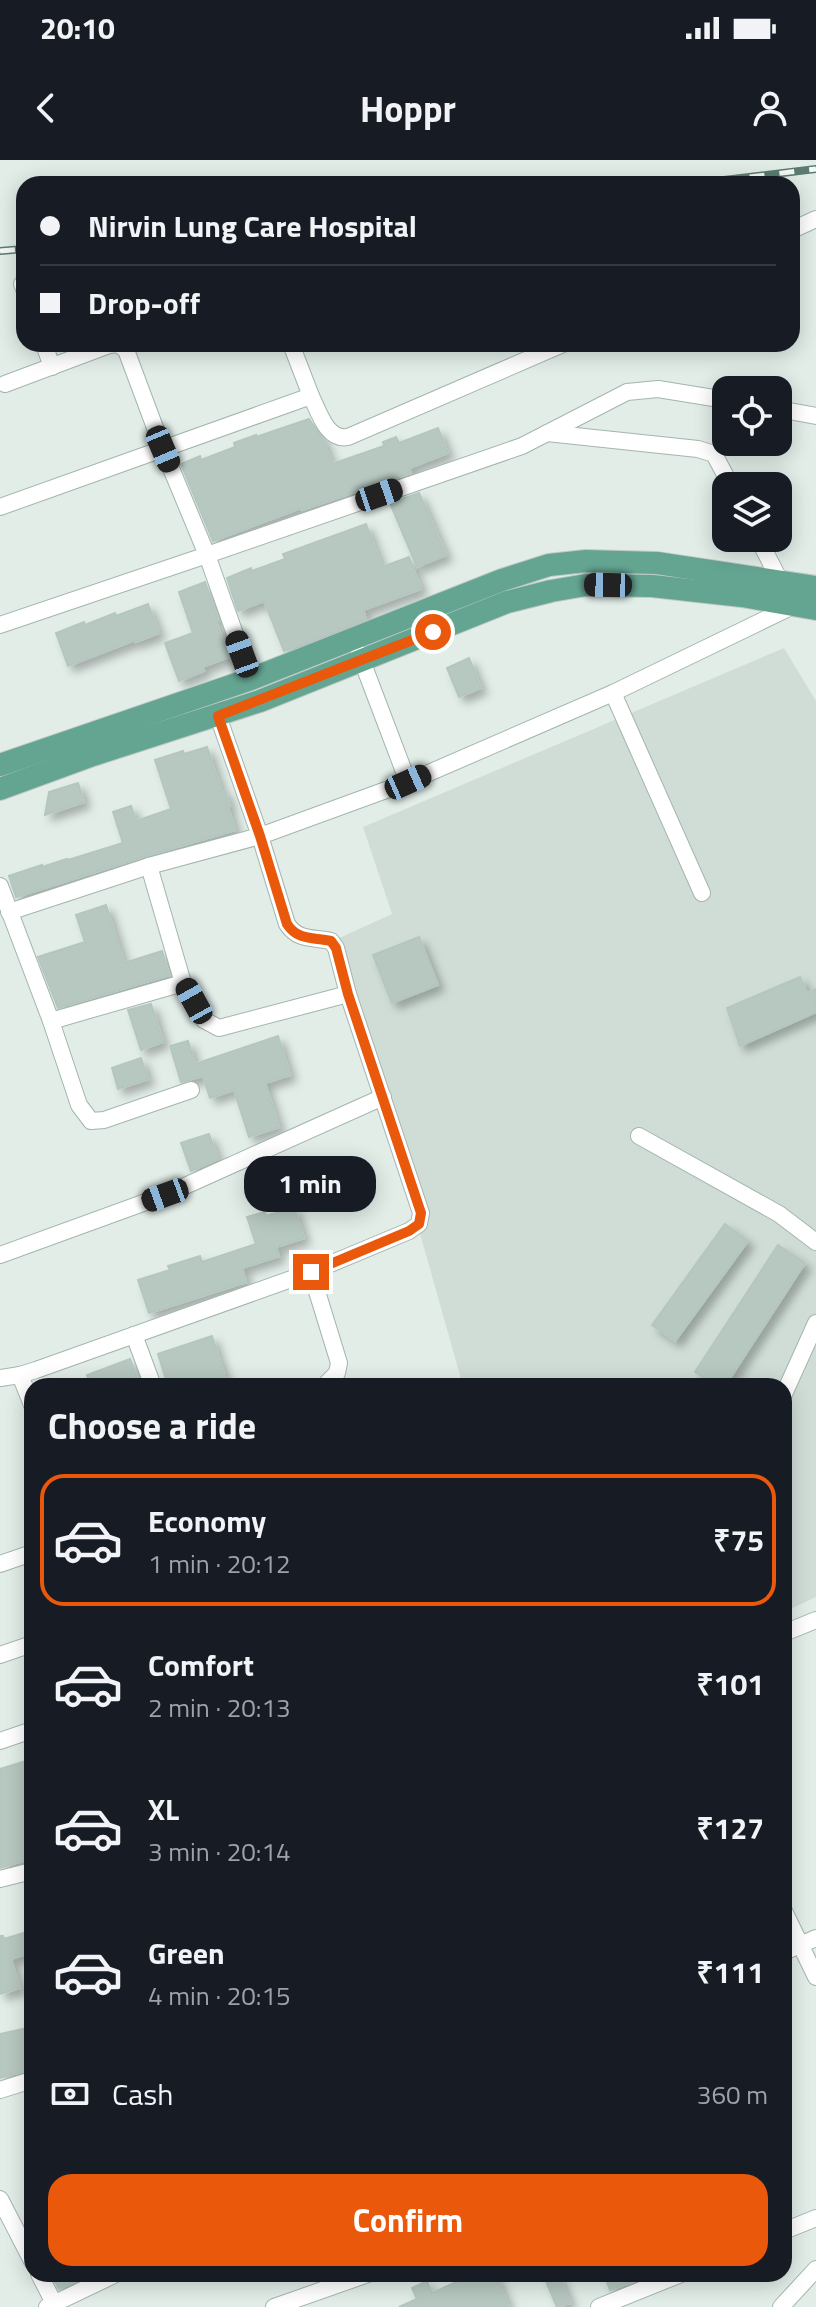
<!DOCTYPE html>
<meta charset="utf-8">
<style>
body{margin:0;font-family:"Titillium Web",sans-serif;background:#20242c;color:#f1f3f6;height:100vh;display:flex;flex-direction:column;font-size:30px;white-space:nowrap}
*{box-sizing:border-box;margin:0}
p{font-size:26px;color:#9ea1a6}
.icon{flex:none;width:44px;height:44px;fill:none;stroke:currentColor;stroke-width:2;stroke-linecap:round;stroke-linejoin:round}
.map{position:relative;flex:1;overflow:hidden}
.sheet{position:absolute;left:24px;top:1218px;width:768px;height:904px;display:flex;flex-direction:column;background:#171b24;border-radius:24px;box-shadow:0 4px 20px #0003}
.sheet>*{flex:none}
.banner{position:absolute;left:16px;top:16px;width:784px;height:176px;border-radius:24px;box-shadow:0 4px 20px #0003;display:grid;align-content:center;height:176px;padding:0 24px;background:#171b24}
.fabs{position:absolute;left:712px;top:216px;display:grid;gap:16px}
.fabs a{display:grid;place-items:center;width:80px;height:80px;border-radius:16px;background:#171b24;box-shadow:0 4px 20px #0003;font-size:40px}
.end{position:absolute;width:36px;height:36px;margin:-18px;border:10px solid #ea580c;background:#fff;box-shadow:0 0 0 4px #fff}
.from{border-radius:50%}
.bubble{position:absolute;height:56px;border-radius:24px;background:#171b24;box-shadow:0 4px 20px #0003;font-size:26px;font-weight:700;line-height:56px;text-align:center}
.car{position:absolute;width:24px;height:48px;margin:-24px -12px;border-radius:10px;box-shadow:0 0 6px 2px #0007;background:linear-gradient(#222 24%,#8ab4d8 0 40%,#222 0 76%,#8ab4d8 0 86%,#222 0)}
.banner b{display:flex;align-items:center;gap:28px;height:76px;font-size:30px}
.banner b+b{border-top:2px solid #363941}
.banner i{width:20px;height:20px;background:#f1f3f6}
ul{padding:0;list-style:none}
li{display:flex;align-items:center;gap:24px;height:132px;margin:0 16px 12px;padding:0 8px;border:4px solid transparent;border-radius:24px}
li div{flex:1}
li b{display:block;font-size:30px}
li em{font-style:normal;font-weight:700}
li.current{border-color:#ea580c}
li>.icon{width:72px;height:72px;stroke-width:1.5}
h2{padding:0 24px;font-size:36px;line-height:96px}
.pay{display:flex;align-items:center;gap:20px;height:88px;padding:0 24px;font-size:30px}
.pay p{margin-inline-start:auto}
.primary-button{display:flex;gap:16px;margin-top:auto;padding:16px 24px}
.primary-button a{flex:1;height:92px;border-radius:24px;background:#ea580c;color:#fff;font-size:32px;font-weight:700;line-height:92px;text-align:center}
.status{display:flex;justify-content:space-between;align-items:center;height:56px;padding:0 40px;background:#171b24;direction:ltr}
.status svg{height:22px;fill:currentColor}
header{display:flex;justify-content:space-between;align-items:center;height:104px;padding:0 24px;background:#171b24;font-size:36px;font-weight:700}
.map>svg:first-child{display:block}
.built{fill:#d0ddd7}
.building{fill:#b7c8c1;stroke:#b4c7bf;stroke-width:2;filter:url(#shadow)}
.lines{fill:none;stroke-linecap:round;stroke-linejoin:round}
.minor-casing{stroke:#a4b5af;stroke-width:18}
.major-casing{stroke:#c1c9c7;stroke-width:24}
.minor{stroke:#fff;stroke-width:16}
.major{stroke:#64a592;stroke-width:22}
.rail-casing{stroke:#5b7b71;stroke-width:8}
.rail{stroke:#f3f9f6;stroke-width:5;stroke-dasharray:15;stroke-linecap:butt}
.route{stroke:#ea580c;stroke-width:10}
</style>
<div class="status"><b>20:10</b><svg viewBox="0 0 49 12"><path d="M0 12V9h3v3zM5 12V6h3v6zM10 12V3h3v9zM15 12V0h3v12zM26 1h20v11H26zM47 4h2v5h-2z"/></svg></div>
<header><svg class="icon" aria-label="back" viewBox="0 0 24 24"><path d="M15 5l-7 7 7 7"/></svg>Hoppr<svg class="icon" aria-label="person" viewBox="0 0 24 24"><circle cx="12" cy="8" r="4"/><path d="M4 21q1-7 8-7t8 7"/></svg></header>
<div class="map">
<svg width="816" height="2147" viewBox="0 0 816 2147">
<defs>
<filter id="shadow"><feDropShadow dx="6" dy="6" stdDeviation="4" flood-color="#0004"/></filter>
</defs>
<rect width="100%" height="100%" fill="#e2ede8"/>
<!-- built -->
<polygon class="built" points="784,488 816,541 816,1437 784,1452 784,1226 463,1226 337,779 392,754 363,667"/>
<!-- building -->
<g class="building">
<polygon points="309,259 323,279 332,304 384,286 383,282 396,277 399,283 438,268 448,293 409,308 411,313 302,350 301,348 213,381 181,304 200,296 201,300 235,287 234,283 256,275 256,277"/>
<polygon points="419,333 446,395 417,407 390,343"/>
<polygon points="366,364 382,407 409,397 421,429 363,450 366,459 284,491 264,441 238,451 227,418 251,408 252,411 285,399 283,394"/>
<polygon points="205,422 218,460 216,461 229,497 202,507 204,511 179,521 165,483 193,473 179,432"/>
<polygon points="148,444 159,473 136,482 135,480 68,506 56,473 84,462 85,465 115,453 116,456"/>
<polygon points="469,498 481,528 459,537 447,508"/>
<polygon points="207,587 222,632 225,631 230,646 228,647 235,670 146,696 16,737 9,716 42,705 42,707 67,699 68,700 123,683 113,652 131,646 136,661 171,649 155,600 183,591 184,594"/>
<polygon points="78,623 84,642 45,655 49,632"/>
<polygon points="106,745 124,803 162,791 169,815 58,848 38,797 85,782 76,755"/>
<polygon points="419,777 438,825 392,843 373,795"/>
<polygon points="800,817 807,833 816,829 816,852 740,886 727,848"/>
<polygon points="151,844 163,882 141,890 128,850"/>
<polygon points="278,876 290,915 265,923 279,967 249,977 234,930 210,938 203,916 181,922 170,886 188,881 195,904"/>
<polygon points="141,898 148,919 118,929 112,908"/>
<polygon points="209,974 218,999 191,1011 181,983"/>
<polygon points="294,1047 304,1078 276,1087 279,1096 242,1108 246,1122 149,1153 138,1120 170,1110 168,1106 200,1096 202,1102 256,1084 247,1057 265,1052 266,1056"/>
<polygon points="725,1064 748,1081 675,1181 652,1165"/>
<polygon points="778,1085 805,1103 725,1226 717,1226 695,1212"/>
<polygon points="212,1176 228,1226 168,1226 158,1194"/>
<polygon points="130,1199 140,1226 91,1226 87,1215"/>
<polygon points="26,1601 28,1607 32,1606 32,1698 0,1708 0,1609"/>
<polygon points="27,1772 32,1792 11,1799 20,1828 0,1834 0,1776 3,1776 4,1779"/>
<polygon points="32,1867 32,1909 0,1918 0,1874"/>
<polygon points="51,2114 90,2114 59,2129"/>
<polygon points="474,2114 495,2114 509,2147 399,2147 417,2139 412,2128 427,2121 432,2133"/>
<polygon points="543,2114 558,2114 570,2143 557,2147"/>
<polygon points="604,2114 649,2114 650,2115 610,2130"/>
</g>
<g class="lines">
<!-- minor casing -->
<g class="minor-casing">
<g id="minor">
<polyline points="792,70 816,59"/>
<polyline points="22,124 24,129"/>
<polyline points="44,184 52,207"/>
<path d="M311,236C319,252 327,281 348,277L563,184"/>
<polyline points="778,249 816,256"/>
<polyline points="547,273 698,289 714,294 731,326"/>
<polyline points="0,347 311,236 291,184"/>
<polyline points="758,378 780,421"/>
<polyline points="0,465 207,395 163,289 126,190 118,184 109,185 5,224"/>
<polyline points="359,493 408,622"/>
<polyline points="251,519 207,395 522,286 627,232 658,229 726,240"/>
<polyline points="613,533 702,733"/>
<polyline points="149,706 183,823 204,860 219,868 348,834"/>
<polyline points="0,726 51,861 79,945 91,961 104,960 191,930"/>
<polyline points="9,752 149,706 260,676 408,622 613,533 795,445"/>
<polyline points="51,861 183,823"/>
<polyline points="639,976 779,1054 816,1082"/>
<polyline points="0,1095 165,1035 383,937"/>
<polyline points="311,1112 339,1203 337,1213 324,1226"/>
<polyline points="134,1175 153,1226"/>
<polyline points="20,1215 32,1245"/>
<path d="M0,1218L20,1215L36,1210L311,1112L409,1071L419,1064L421,1053L348,834L336,788L331,781C313,777 298,781 287,764L260,676L218,556"/>
<polyline points="784,1234 816,1163"/>
<polyline points="0,1404 32,1393"/>
<polyline points="784,1473 816,1460"/>
<polyline points="0,1495 32,1484"/>
<polyline points="0,1581 32,1570"/>
<polyline points="0,1719 32,1711"/>
<polyline points="784,1751 816,1817"/>
<polyline points="784,1792 816,1778"/>
<polyline points="0,1930 32,1920"/>
<polyline points="0,2039 32,2101"/>
<polyline points="784,2071 816,2058"/>
<polyline points="39,2114 56,2147"/>
<polyline points="47,2147 116,2114"/>
<polyline points="274,2147 368,2114"/>
<polyline points="599,2147 681,2114"/>
<polyline points="781,2147 816,2109"/>
</g>
</g>
<!-- major casing -->
<g class="major-casing">
<g id="major">
<polyline points="0,605 251,519 502,420 549,405 586,401 657,403 816,427"/>
<polyline points="0,629 93,595 260,541 507,442 551,431 586,425 652,426 742,436 816,449"/>
</g>
</g>
<!-- minor -->
<use href="#minor" class="minor"/>
<!-- major -->
<use href="#major" class="major"/>
<!-- rail casing -->
<g class="rail-casing">
<g id="rail">
<polyline points="690,24 816,9"/>
<polyline points="0,91 24,89"/>
</g>
</g>
<!-- rail -->
<use href="#rail" class="rail"/>
</g>
<g class="lines">
<!-- route -->
<path class="route" d="M311,1112L409,1071L419,1064L421,1053L348,834L336,788L331,781C313,777 298,781 287,764L260,676L218,556L433,472"/>
</g>
</svg>
<div class="fabs">
<a><svg class="icon" aria-label="locate" viewBox="0 0 24 24"><circle cx="12" cy="12" r="6"/><path d="M12 2v4M12 18v4M2 12h4M18 12h4"/></svg></a>
<a><svg class="icon" aria-label="layers" viewBox="0 0 24 24"><path d="M12 4l9 5-9 5-9-5zM3 14l9 5 9-5"/></svg></a>
</div>
<i class="end from" style="left:433px;top:472px"></i>
<i class="end" style="left:311px;top:1112px"></i>
<div class="bubble" style="left:244px;top:996px;width:132px">1 min</div>
<i class="car" style="left:163px;top:289px;rotate:157deg"></i>
<i class="car" style="left:379px;top:335px;rotate:71deg"></i>
<i class="car" style="left:608px;top:425px;rotate:271deg"></i>
<i class="car" style="left:242px;top:494px;rotate:340deg"></i>
<i class="car" style="left:408px;top:622px;rotate:66deg"></i>
<i class="car" style="left:194px;top:841px;rotate:331deg"></i>
<i class="car" style="left:165px;top:1035px;rotate:250deg"></i>
<div class="banner">
<b><i class="from"></i>Nirvin Lung Care Hospital</b>
<b><i></i>Drop-off</b>
</div>
<section class="sheet">
<h2>Choose a ride</h2>
<ul>
<li class="current"><svg class="icon" aria-label="car" viewBox="0 0 24 24"><path d="M5 17H2v-5l4-1 3-4h7l3 4 3 1v5h-3M9 17h6M6 11h13"/><circle cx="7" cy="17" r="2"/><circle cx="17" cy="17" r="2"/></svg><div><b>Economy</b><p>1 min · 20:12</p></div><em>₹75</em></li>
<li><svg class="icon" aria-label="car" viewBox="0 0 24 24"><path d="M5 17H2v-5l4-1 3-4h7l3 4 3 1v5h-3M9 17h6M6 11h13"/><circle cx="7" cy="17" r="2"/><circle cx="17" cy="17" r="2"/></svg><div><b>Comfort</b><p>2 min · 20:13</p></div><em>₹101</em></li>
<li><svg class="icon" aria-label="car" viewBox="0 0 24 24"><path d="M5 17H2v-5l4-1 3-4h7l3 4 3 1v5h-3M9 17h6M6 11h13"/><circle cx="7" cy="17" r="2"/><circle cx="17" cy="17" r="2"/></svg><div><b>XL</b><p>3 min · 20:14</p></div><em>₹127</em></li>
<li><svg class="icon" aria-label="car" viewBox="0 0 24 24"><path d="M5 17H2v-5l4-1 3-4h7l3 4 3 1v5h-3M9 17h6M6 11h13"/><circle cx="7" cy="17" r="2"/><circle cx="17" cy="17" r="2"/></svg><div><b>Green</b><p>4 min · 20:15</p></div><em>₹111</em></li>
</ul>
<div class="pay"><svg class="icon" aria-label="cash" viewBox="0 0 24 24"><path d="M3 7h18v10H3z"/><circle cx="12" cy="12" r="2"/></svg>Cash<p>360 m</p></div>
<div class="primary-button"><a>Confirm</a></div>
</section>
</div>
